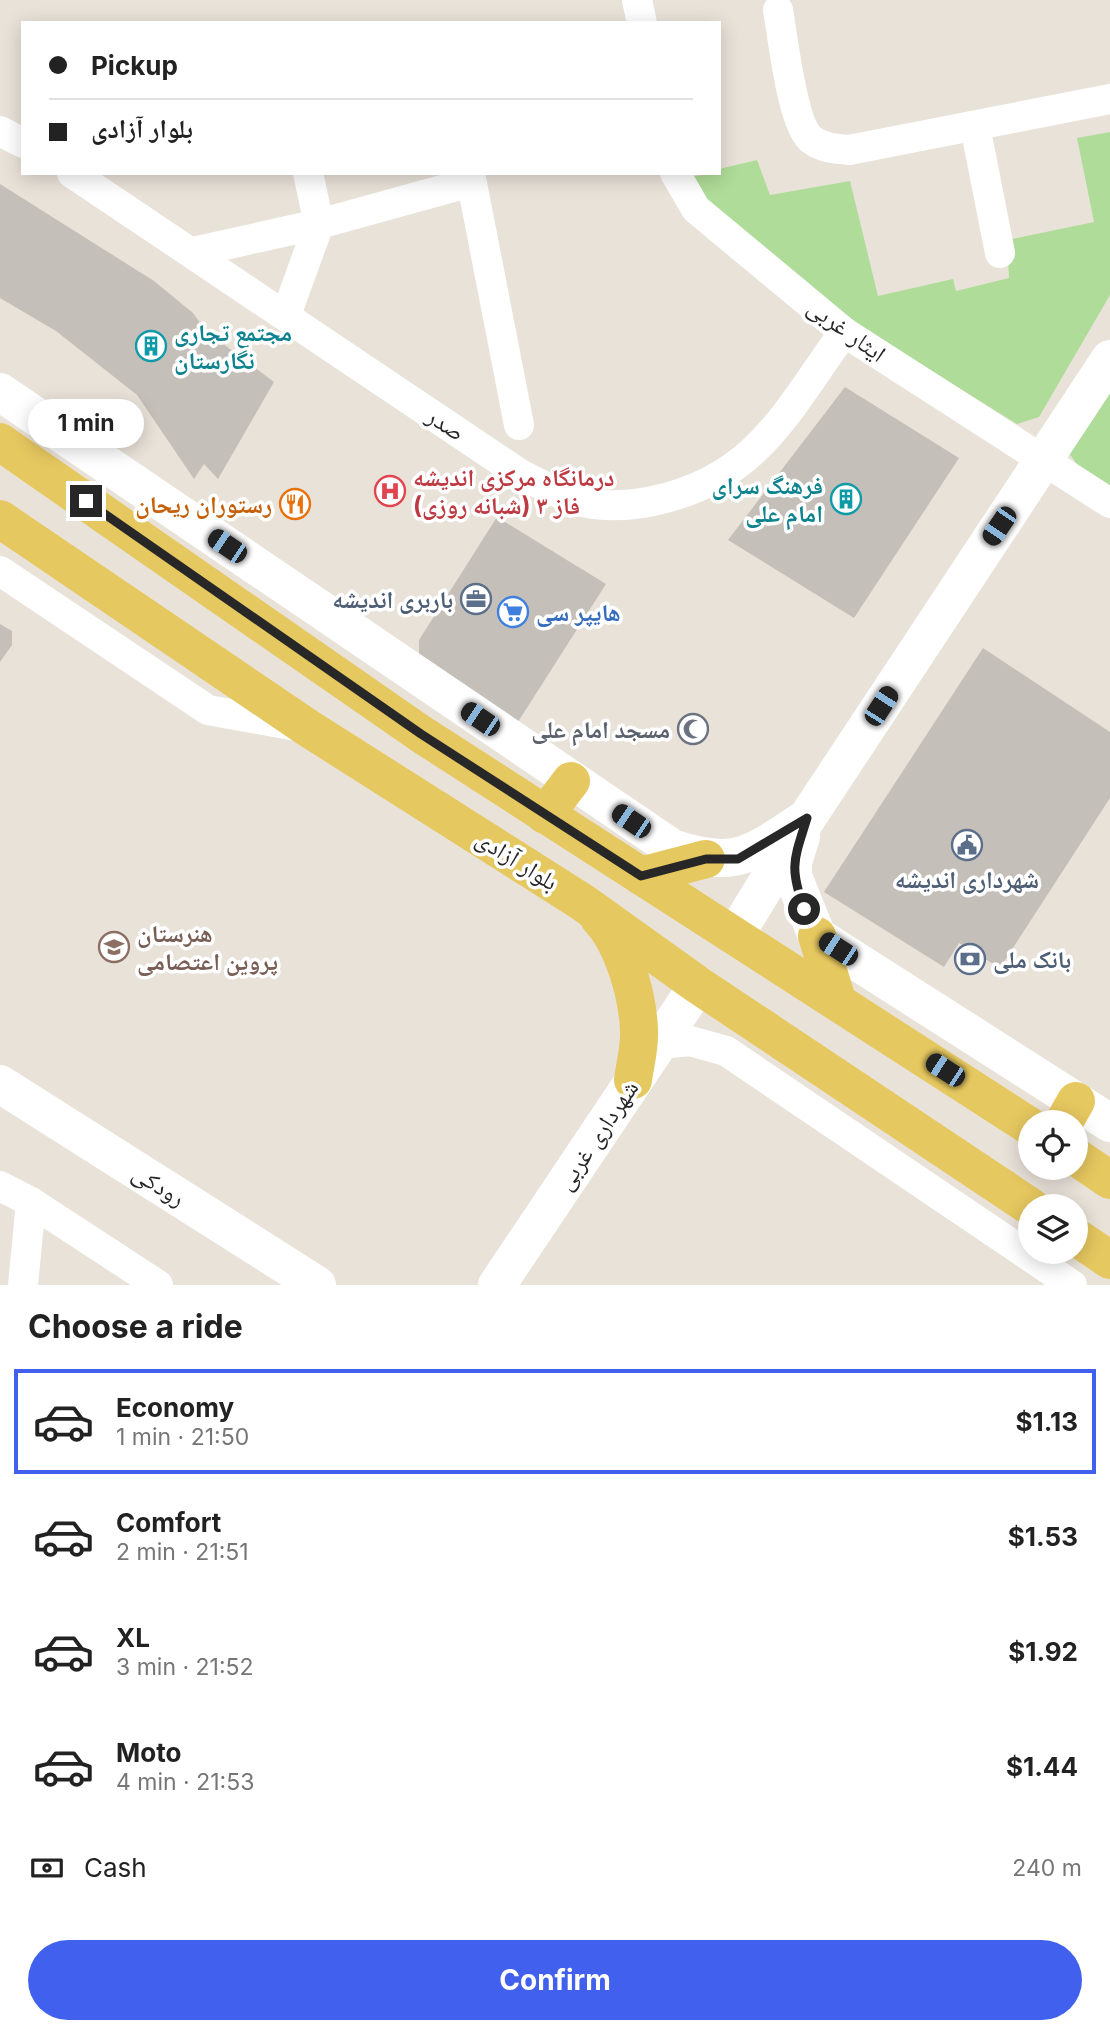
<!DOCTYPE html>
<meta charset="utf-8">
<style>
body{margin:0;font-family:Inter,"Noto Naskh Arabic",sans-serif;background:#f2f2f2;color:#222;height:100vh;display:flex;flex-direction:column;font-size:26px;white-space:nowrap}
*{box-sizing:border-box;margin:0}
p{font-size:23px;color:#767676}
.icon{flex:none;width:38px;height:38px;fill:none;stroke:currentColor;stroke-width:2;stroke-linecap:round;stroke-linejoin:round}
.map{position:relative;height:1285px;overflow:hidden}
.panel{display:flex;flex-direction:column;background:#fff;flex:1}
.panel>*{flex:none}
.top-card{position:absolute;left:21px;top:21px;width:700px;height:154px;border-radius:0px;box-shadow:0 4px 18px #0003;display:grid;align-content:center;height:154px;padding:0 28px;background:#fff}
.controls{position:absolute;left:1018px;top:1110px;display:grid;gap:14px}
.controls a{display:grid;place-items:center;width:70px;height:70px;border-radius:50%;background:#fff;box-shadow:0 4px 18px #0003;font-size:35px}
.end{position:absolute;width:32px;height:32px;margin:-16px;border:9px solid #272727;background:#fff;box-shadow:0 0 0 4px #fff}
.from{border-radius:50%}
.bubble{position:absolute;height:49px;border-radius:24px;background:#fff;box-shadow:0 4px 18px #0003;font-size:23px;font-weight:700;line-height:49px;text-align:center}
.car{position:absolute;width:21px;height:42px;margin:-21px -10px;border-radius:9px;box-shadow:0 0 5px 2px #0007;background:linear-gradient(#222 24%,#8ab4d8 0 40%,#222 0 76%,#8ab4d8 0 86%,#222 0)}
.top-card b{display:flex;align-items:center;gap:24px;height:66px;font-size:26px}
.top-card b+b{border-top:2px solid #e0e0e0}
.top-card i{width:18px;height:18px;background:#222}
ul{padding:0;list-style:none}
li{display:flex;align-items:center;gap:21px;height:105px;margin:0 14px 10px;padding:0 14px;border:4px solid transparent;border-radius:0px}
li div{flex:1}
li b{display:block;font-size:26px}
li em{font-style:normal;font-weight:700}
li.active{border-color:#4160ed}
li>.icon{width:63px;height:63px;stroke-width:1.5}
h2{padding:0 28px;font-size:32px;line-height:84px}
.pay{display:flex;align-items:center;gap:18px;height:77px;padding:0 28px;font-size:26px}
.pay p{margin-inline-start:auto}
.primary-button{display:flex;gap:14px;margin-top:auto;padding:14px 28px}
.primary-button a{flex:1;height:80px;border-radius:42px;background:#4160ed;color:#fff;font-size:28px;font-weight:700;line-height:80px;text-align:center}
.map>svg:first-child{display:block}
.green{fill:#afdc98}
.building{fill:#c4bfb8}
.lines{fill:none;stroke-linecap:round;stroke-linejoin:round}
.street{stroke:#fff;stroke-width:30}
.secondary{stroke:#fff;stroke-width:38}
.primary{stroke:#e6c860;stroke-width:38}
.route{stroke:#272727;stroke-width:9}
.labels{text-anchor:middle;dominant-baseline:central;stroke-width:7;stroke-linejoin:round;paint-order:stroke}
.street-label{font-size:24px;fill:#272727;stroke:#fff}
.culture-label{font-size:24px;font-weight:bold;fill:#0d838f;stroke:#fff;text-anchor:start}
.health-label{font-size:24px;font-weight:bold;fill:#be3a42;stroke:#fff;text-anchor:start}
.food-label{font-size:24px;font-weight:bold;fill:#c56008;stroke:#fff;text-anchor:end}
.service-label{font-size:24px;font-weight:bold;fill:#4e5e75;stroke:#fff;text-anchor:end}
.shop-label{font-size:24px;font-weight:bold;fill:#366cbe;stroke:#fff;text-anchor:start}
.worship-label{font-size:24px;font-weight:bold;fill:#5b616d;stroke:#fff;text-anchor:end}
.education-label{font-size:24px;font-weight:bold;fill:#785e54;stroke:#fff;text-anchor:start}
</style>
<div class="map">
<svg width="1110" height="1285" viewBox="0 0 1110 1285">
<rect width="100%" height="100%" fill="#e9e2d9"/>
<!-- green -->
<g class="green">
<polygon points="1110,132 1110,295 1039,417 1017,424 853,322 732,230 688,177 719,173 719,169 757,160 770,195 850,181 878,296 953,279 956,291 1009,278 1007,240 1094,222 1077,138"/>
<polygon points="1110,383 1110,488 1082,471 1066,449"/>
</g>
<!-- building -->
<g class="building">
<polygon points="0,184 154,281 193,313 206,331 274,382 218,479 204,464 194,479 137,395 56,331 0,298"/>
<polygon points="845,387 959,458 854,618 728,540"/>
<polygon points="497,517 606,584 516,725 419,654 419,640"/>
<polygon points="0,624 12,631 12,645 0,662"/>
<polygon points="983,648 1110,732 1110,798 1000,968 959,943 944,967 824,892"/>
</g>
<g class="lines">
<!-- street -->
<g class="street">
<polyline points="637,0 642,23"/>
<path d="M778,10C783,37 792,126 812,140C823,148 836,149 849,150L1110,99"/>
<polyline points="975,126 1000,253"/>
<polyline points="0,131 23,143"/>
<path d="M72,173L520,474C537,482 555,493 573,499C596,508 629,506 653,501C757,479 786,412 844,332"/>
<polyline points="470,173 519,425"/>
<polyline points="675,173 696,209 844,332 1110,503"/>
<polyline points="193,252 319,224 471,182"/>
<polyline points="286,315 319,224 308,173"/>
<polyline points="0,571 208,710 302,727"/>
<polyline points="661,1044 690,1041 726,1051 1072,1285"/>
<polyline points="0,1186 31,1202 158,1285"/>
<polyline points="23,1285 31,1202"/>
</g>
<!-- secondary -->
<g class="secondary">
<path d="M0,392L672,848C738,870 751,854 807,818"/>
<polyline points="801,837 793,862 793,876 817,936 1110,1123"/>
<polyline points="735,935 807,818 1110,359"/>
<polyline points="0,1084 317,1285"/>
<polyline points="497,1285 698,985"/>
</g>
<!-- primary -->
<g class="primary">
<polyline points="0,442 421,734 1031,1127"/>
<polyline points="0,519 308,728 582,902 698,985 1031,1207"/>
<polyline points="545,815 571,781"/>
<polyline points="641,876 706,859"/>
<path d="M599,918C623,943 638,996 639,1031C640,1047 635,1064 633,1080"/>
<polyline points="817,936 837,1000"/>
<polyline points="1064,1122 1076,1101"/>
<polyline points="1076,1157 1110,1180"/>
<polyline points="1076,1237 1110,1260"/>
</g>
</g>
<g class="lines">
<!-- route -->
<path class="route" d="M86,501L421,734L641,876L706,859H738L807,818C794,860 789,866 804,909"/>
</g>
<!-- icons -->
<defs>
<g id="building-ring" transform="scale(1.575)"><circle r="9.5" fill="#fff" stroke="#0f9aa8" stroke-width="1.5"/><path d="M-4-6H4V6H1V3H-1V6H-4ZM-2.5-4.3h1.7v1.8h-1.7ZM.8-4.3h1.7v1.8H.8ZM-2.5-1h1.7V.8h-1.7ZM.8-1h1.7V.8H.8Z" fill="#0f9aa8"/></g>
<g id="hospital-ring" transform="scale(1.575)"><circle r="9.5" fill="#fff" stroke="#e0444e" stroke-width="1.5"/><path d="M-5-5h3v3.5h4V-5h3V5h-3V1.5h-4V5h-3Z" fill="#e0444e"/></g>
<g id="restaurant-ring" transform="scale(1.575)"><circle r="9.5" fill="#fff" stroke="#e8710a" stroke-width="1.5"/><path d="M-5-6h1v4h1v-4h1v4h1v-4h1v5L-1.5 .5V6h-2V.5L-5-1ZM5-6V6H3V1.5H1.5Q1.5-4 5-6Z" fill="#e8710a"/></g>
<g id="office-ring" transform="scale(1.575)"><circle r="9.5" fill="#fff" stroke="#5c6f8a" stroke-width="1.5"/><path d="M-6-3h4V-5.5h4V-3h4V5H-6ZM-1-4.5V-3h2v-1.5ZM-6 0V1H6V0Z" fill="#5c6f8a"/></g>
<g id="supermarket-ring" transform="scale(1.575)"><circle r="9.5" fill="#fff" stroke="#3f7fe0" stroke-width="1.5"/><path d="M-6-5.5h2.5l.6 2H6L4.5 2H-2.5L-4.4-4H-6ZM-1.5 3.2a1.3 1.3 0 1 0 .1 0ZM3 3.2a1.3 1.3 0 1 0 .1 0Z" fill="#3f7fe0"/></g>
<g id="mosque-ring" transform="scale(1.575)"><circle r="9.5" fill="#fff" stroke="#6b7280" stroke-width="1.5"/><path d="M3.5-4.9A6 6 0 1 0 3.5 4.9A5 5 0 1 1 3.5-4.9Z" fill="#6b7280"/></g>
<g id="civic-ring" transform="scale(1.575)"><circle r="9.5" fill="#fff" stroke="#5c6f8a" stroke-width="1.5"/><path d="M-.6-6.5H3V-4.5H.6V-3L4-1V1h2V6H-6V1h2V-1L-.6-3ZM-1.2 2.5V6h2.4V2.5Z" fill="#5c6f8a"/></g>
<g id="school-ring" transform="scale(1.575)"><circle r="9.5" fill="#fff" stroke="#8d6e63" stroke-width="1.5"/><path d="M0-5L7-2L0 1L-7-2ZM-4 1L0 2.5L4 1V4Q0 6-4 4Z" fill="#8d6e63"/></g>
<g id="bank-ring" transform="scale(1.575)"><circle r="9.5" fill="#fff" stroke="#5c6f8a" stroke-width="1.5"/><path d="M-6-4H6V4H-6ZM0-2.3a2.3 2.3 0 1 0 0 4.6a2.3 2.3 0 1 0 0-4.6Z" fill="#5c6f8a"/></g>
</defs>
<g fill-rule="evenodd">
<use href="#building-ring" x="151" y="346"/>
<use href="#hospital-ring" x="390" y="491"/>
<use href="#building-ring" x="846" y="499"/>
<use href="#restaurant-ring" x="295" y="504"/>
<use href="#office-ring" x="476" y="599"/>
<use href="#supermarket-ring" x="513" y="612"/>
<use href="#mosque-ring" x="693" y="729"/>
<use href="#civic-ring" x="967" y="845"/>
<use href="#school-ring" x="114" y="947"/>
<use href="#bank-ring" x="970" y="959"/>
</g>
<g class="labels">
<!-- street labels -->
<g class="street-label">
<text transform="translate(847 330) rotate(36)">ایثار غربی</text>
<text transform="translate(446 424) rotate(34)">صدر</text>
<text transform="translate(517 860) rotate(32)">بلوار آزادی</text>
<text transform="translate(597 1135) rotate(-56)">شهرداری غربی</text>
<text transform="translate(159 1185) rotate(32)">رودکی</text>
</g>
<!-- culture labels -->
<g class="culture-label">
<text x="174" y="332">مجتمع تجاری<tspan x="174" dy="28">نگارستان</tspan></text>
<text x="823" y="485" text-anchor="end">فرهنگ سرای<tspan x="823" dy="28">امام علی</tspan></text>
</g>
<!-- health labels -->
<g class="health-label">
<text x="413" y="477">درمانگاه مرکزی اندیشه<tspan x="413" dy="28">فاز ۳ (شبانه روزی)</tspan></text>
</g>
<!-- food labels -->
<g class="food-label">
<text x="272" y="504">رستوران ریحان</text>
</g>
<!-- service labels -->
<g class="service-label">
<text x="453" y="599">باربری اندیشه</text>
<text x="967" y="879" text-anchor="middle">شهرداری اندیشه</text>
<text x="993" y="959" text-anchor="start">بانک ملی</text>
</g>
<!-- shop labels -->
<g class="shop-label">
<text x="536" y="612">هایپر سی</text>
</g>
<!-- worship labels -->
<g class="worship-label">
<text x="670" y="729">مسجد امام علی</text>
</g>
<!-- education labels -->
<g class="education-label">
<text x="137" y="933">هنرستان<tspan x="137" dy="28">پروین اعتصامی</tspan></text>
</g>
</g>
</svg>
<div class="controls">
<a><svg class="icon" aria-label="locate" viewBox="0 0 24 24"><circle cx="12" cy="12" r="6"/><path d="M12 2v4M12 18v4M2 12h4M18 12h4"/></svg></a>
<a><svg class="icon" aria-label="layers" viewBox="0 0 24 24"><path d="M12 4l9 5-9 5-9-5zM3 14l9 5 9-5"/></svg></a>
</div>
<i class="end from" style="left:804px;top:909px"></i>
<i class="end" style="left:86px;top:501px"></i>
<div class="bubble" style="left:28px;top:399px;width:116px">1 min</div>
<i class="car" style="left:999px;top:526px;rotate:214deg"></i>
<i class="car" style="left:227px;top:546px;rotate:304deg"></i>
<i class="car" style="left:881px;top:706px;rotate:33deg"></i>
<i class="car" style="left:480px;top:719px;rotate:304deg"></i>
<i class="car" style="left:631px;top:821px;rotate:304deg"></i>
<i class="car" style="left:838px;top:949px;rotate:303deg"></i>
<i class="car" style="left:945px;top:1070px;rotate:303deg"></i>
<div class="top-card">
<b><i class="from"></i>Pickup</b>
<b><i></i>بلوار آزادی</b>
</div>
</div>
<section class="panel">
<h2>Choose a ride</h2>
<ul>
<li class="active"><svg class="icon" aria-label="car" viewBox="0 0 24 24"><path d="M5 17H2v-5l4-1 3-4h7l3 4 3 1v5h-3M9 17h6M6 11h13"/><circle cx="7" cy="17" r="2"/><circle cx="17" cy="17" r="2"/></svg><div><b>Economy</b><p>1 min · 21:50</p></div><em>$1.13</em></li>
<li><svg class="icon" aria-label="car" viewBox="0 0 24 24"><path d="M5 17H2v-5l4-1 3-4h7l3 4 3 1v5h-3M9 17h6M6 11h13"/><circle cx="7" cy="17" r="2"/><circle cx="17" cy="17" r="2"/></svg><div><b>Comfort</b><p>2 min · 21:51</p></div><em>$1.53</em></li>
<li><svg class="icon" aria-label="car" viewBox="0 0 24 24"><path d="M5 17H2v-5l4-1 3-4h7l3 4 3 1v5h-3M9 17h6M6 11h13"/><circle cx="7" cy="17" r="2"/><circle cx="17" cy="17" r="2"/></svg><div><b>XL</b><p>3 min · 21:52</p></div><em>$1.92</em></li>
<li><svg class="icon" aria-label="car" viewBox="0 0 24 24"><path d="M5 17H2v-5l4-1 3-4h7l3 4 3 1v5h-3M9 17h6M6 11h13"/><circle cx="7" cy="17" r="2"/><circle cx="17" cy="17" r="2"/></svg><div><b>Moto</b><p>4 min · 21:53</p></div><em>$1.44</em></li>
</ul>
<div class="pay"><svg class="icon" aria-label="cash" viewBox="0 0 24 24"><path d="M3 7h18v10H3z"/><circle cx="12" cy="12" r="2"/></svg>Cash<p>240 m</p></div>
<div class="primary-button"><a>Confirm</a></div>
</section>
